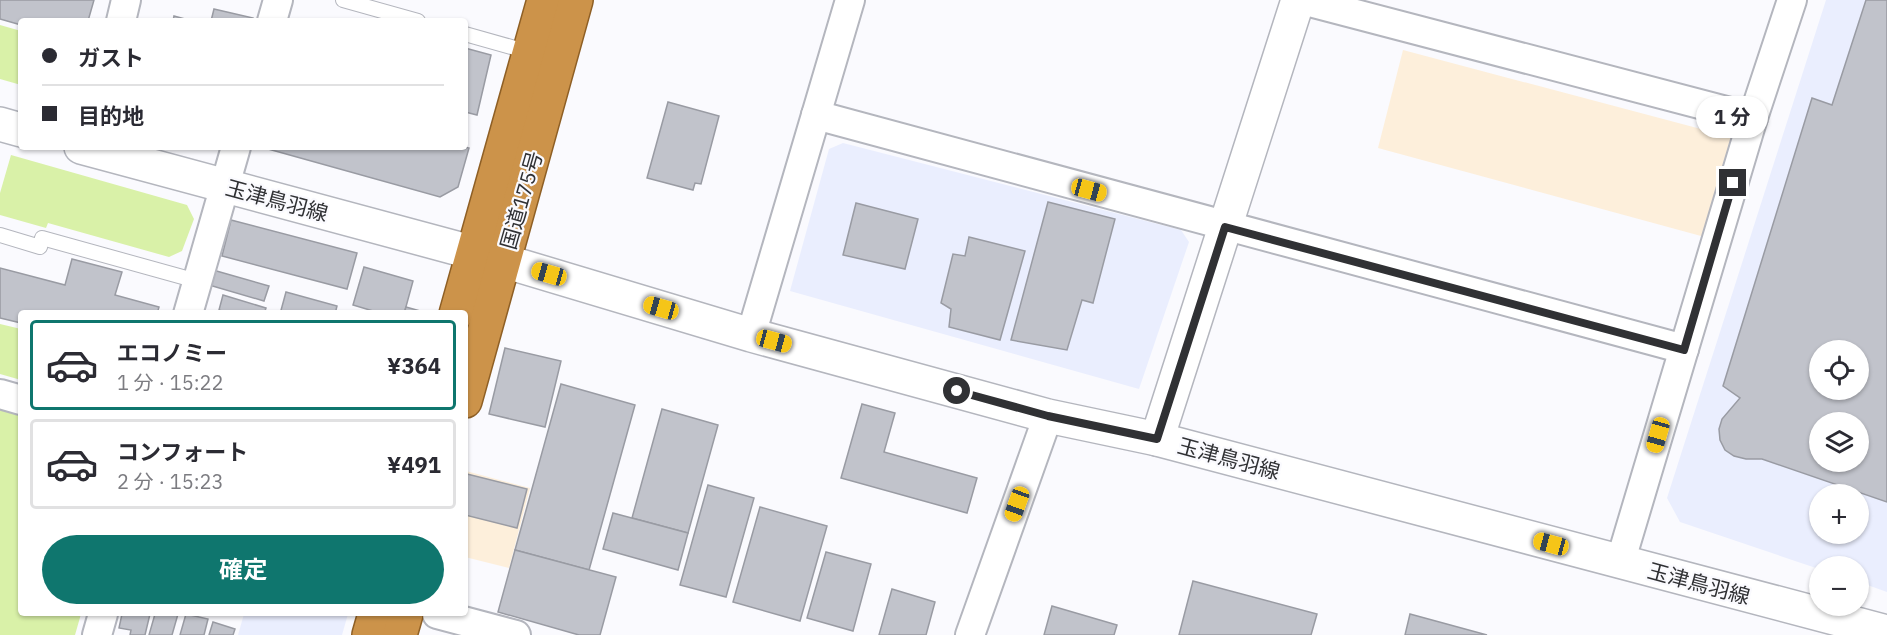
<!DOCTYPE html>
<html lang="ja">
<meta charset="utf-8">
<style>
body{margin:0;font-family:"IBM Plex Sans","Noto Sans JP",sans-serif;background:#f7f7f7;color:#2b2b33;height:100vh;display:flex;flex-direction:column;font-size:22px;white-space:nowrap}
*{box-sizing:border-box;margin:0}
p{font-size:20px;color:#7c7c81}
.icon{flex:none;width:33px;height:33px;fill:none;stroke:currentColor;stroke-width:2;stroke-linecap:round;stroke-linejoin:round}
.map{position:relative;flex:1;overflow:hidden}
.drawer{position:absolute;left:18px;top:310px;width:450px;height:306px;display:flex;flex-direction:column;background:#fff;border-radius:6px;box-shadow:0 2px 4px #0004}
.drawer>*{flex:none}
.hud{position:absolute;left:18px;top:18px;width:450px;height:132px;border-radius:6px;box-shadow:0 2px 4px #0004;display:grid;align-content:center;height:132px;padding:0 24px;background:#fff}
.buttons{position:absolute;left:1809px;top:340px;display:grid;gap:12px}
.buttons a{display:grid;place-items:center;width:60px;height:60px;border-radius:50%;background:#fff;box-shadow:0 2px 4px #0004;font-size:30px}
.end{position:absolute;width:27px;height:27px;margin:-14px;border:8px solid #303134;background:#fff;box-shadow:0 0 0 3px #fff}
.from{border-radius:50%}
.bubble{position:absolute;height:42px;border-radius:21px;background:#fff;box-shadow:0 2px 4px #0004;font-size:20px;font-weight:700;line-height:42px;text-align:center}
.car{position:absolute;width:18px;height:36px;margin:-18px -9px;border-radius:8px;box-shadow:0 0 4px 2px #0007;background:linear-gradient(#f5c518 24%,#345 0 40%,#f5c518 0 76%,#345 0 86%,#f5c518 0)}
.hud b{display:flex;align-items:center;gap:21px;height:57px;font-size:22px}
.hud b+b{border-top:2px solid #e1e1e2}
.hud i{width:15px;height:15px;background:#2b2b33}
ul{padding:10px 0 0;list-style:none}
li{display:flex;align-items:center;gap:18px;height:90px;margin:0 12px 9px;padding:0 12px;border:3px solid #e1e1e2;border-radius:6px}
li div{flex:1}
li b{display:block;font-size:22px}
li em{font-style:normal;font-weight:700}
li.selected{border-color:#0f766e}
li>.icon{width:54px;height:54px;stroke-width:1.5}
.cta{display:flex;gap:12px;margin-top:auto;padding:12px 24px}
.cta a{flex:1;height:69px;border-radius:36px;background:#0f766e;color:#fff;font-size:24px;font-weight:700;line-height:69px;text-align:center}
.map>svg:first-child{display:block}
.built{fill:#eaeefe;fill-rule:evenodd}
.industrial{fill:#fdefdb}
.green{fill:#d9f1a8}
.building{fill:#c1c3cb;stroke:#999ba3;stroke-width:1.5;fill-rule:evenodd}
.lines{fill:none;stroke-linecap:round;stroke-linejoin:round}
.service-casing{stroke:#b4b6be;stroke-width:16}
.minor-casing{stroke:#b4b6be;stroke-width:32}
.tertiary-casing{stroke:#b4b6be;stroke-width:36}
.trunk-casing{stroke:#8e5f25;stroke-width:36}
.service{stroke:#fff;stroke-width:14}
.minor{stroke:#fff;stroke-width:28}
.tertiary{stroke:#fff;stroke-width:33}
.trunk{stroke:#cc934a;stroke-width:33}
.route{stroke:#303134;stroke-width:8}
.labels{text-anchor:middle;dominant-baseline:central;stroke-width:4.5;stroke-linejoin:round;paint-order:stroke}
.street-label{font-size:21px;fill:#303134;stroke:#fafafe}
</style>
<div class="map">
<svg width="1887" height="635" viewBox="0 0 1887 635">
<rect width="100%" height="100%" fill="#fafafe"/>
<!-- built -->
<g class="built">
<path d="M1826,0H1887V592L1859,582L1858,567H1820L1819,569L1680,522L1667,498ZM1820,351H1858V390H1820ZM1820,423H1858V462H1820ZM1820,495H1858V534H1820Z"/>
<polygon points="843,143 1181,230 1189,242 1139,389 790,291 829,149"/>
<polygon points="244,614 348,614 342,635 238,635"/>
</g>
<!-- industrial -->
<g class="industrial">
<polygon points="1403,50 1746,141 1712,239 1378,148"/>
<polygon points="466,471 530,488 509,568 465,557"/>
</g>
<!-- green -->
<g class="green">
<polygon points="0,25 21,31 21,85 0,79"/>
<polygon points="11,155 187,205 194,219 182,251 169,257 48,223 46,228 0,215 0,193"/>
<polygon points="0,324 21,329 21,380 0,374"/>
<polygon points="0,406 21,412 21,614 81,614 75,635 0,635"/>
</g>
<!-- building -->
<g class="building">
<polygon points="0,0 94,0 88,21 21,21 21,25 0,19"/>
<path d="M1866,0H1887V502L1762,459H1746L1734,456L1725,450L1720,440L1719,429L1722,419L1740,398L1723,386L1812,98L1832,105ZM1820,351H1858V390H1820ZM1820,423H1858V462H1820Z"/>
<polygon points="214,9 253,18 252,21 211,21"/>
<polygon points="174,16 189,20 189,21 173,21"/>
<polygon points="465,48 491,55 477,115 465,112"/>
<polygon points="668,102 719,116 701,184 695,183 693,190 647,178"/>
<polygon points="261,147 464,147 469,148 458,187 440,197"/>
<polygon points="1048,202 1115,219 1093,303 1082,300 1067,350 1011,340"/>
<polygon points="856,203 918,219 905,269 843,255"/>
<polygon points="231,220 357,253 347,289 222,256"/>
<polygon points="969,237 1025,251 1000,340 949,327 951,309 941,303 953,254 965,256"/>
<polygon points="72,259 122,272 115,295 159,307 157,314 21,314 21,323 0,318 0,268 65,285"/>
<polygon points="364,267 413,281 404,314 383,314 353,305"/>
<polygon points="213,270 269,286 264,301 209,285"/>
<polygon points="286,292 337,306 335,314 280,314"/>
<polygon points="223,295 266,308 264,314 231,314 219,310"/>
<polygon points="406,307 424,312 424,314 404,314"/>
<polygon points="505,348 561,361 545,427 489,414"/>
<polygon points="561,384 635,405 589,570 515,550"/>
<polygon points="862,404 895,413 884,452 977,478 967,513 841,478"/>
<polygon points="662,409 718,425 688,533 632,518"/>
<polygon points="467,474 527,489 517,528 465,515 465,482"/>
<polygon points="708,485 754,498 726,597 680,585"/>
<polygon points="760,507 827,526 800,621 733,602"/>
<polygon points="613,513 688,533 678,570 603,549"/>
<polygon points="515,550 616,577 600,635 579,635 498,612"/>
<polygon points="826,552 871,564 853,631 807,618"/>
<polygon points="1193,581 1317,614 1311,635 1179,635"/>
<polygon points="892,589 935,602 926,635 879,635"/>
<polygon points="1052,606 1117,625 1114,635 1044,635"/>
<polygon points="122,614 150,614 145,635 130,635 131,630 119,628"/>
<polygon points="155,614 178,614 172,635 149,635"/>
<polygon points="186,614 208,619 204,635 180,635"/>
<polygon points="1410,614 1487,635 1405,635"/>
<polygon points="213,622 235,629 233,635 209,635"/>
</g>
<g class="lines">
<!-- service casing -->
<g class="service-casing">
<g id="service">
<polyline points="343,0 418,21"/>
<polyline points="465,34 529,52"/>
<polyline points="0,235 40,247 42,238 197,281"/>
</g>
</g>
<!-- minor casing -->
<g class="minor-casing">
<g id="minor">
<polyline points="1302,0 1753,118"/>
<polyline points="121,21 126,0"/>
<polyline points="272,21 278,0"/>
<polyline points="816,115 1684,349"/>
<polyline points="188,314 236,147"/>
<polyline points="751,335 850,0"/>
<polyline points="0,394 21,400"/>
<polyline points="1620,563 1753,118 1792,0"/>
<polyline points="437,614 516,635"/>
<polyline points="97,635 103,614"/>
<polyline points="970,635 1048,416"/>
</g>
</g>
<!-- tertiary casing -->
<g class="tertiary-casing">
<g id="tertiary">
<polyline points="0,124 21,130"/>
<polyline points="81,147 504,261 751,335 1048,416 1157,439 1887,632"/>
<polyline points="1157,439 1298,0"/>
</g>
</g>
<!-- trunk casing -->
<g class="trunk-casing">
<g id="trunk">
<polyline points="456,314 544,0"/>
<polyline points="465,401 576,0"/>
<polyline points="369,635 375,614"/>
<polyline points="400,635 406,614"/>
</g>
</g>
<!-- service -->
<use href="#service" class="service"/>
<!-- minor -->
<use href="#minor" class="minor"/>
<!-- tertiary -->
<use href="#tertiary" class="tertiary"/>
<!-- trunk -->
<use href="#trunk" class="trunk"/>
</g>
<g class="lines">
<!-- route -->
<polyline class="route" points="957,391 1048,416 1157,439 1225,227 1684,350 1733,183"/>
</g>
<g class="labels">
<!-- street labels -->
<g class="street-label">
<text transform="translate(277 200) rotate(15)">玉津鳥羽線</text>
<text transform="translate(521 200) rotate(-74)">国道175号</text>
<text transform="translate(1229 458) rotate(15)">玉津鳥羽線</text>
<text transform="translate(1699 583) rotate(15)">玉津鳥羽線</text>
</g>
</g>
</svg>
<div class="buttons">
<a><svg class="icon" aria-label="locate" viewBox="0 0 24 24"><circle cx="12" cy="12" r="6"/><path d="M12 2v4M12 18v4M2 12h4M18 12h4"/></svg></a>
<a><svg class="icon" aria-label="layers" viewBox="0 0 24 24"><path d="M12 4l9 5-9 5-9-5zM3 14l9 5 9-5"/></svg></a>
<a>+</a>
<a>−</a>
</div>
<i class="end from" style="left:957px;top:391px"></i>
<i class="end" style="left:1733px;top:183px"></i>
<div class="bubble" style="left:1696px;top:96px;width:72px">1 分</div>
<i class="car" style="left:1089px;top:190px;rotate:105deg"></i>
<i class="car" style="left:549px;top:274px;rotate:286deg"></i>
<i class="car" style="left:661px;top:308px;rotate:286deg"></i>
<i class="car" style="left:774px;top:341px;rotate:105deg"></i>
<i class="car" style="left:1658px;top:435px;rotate:196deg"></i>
<i class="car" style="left:1017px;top:504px;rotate:200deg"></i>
<i class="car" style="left:1551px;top:544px;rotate:285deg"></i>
<div class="hud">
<b><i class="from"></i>ガスト</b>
<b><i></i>目的地</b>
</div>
<section class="drawer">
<ul>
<li class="selected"><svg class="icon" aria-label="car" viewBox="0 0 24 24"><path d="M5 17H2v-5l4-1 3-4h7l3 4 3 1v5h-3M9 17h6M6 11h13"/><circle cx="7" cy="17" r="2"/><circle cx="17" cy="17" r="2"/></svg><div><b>エコノミー</b><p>1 分 · 15:22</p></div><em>¥364</em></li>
<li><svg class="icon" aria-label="car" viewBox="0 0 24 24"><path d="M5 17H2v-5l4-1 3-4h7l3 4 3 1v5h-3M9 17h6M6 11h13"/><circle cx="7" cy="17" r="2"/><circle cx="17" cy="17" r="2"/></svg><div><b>コンフォート</b><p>2 分 · 15:23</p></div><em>¥491</em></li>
</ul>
<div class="cta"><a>確定</a></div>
</section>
</div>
